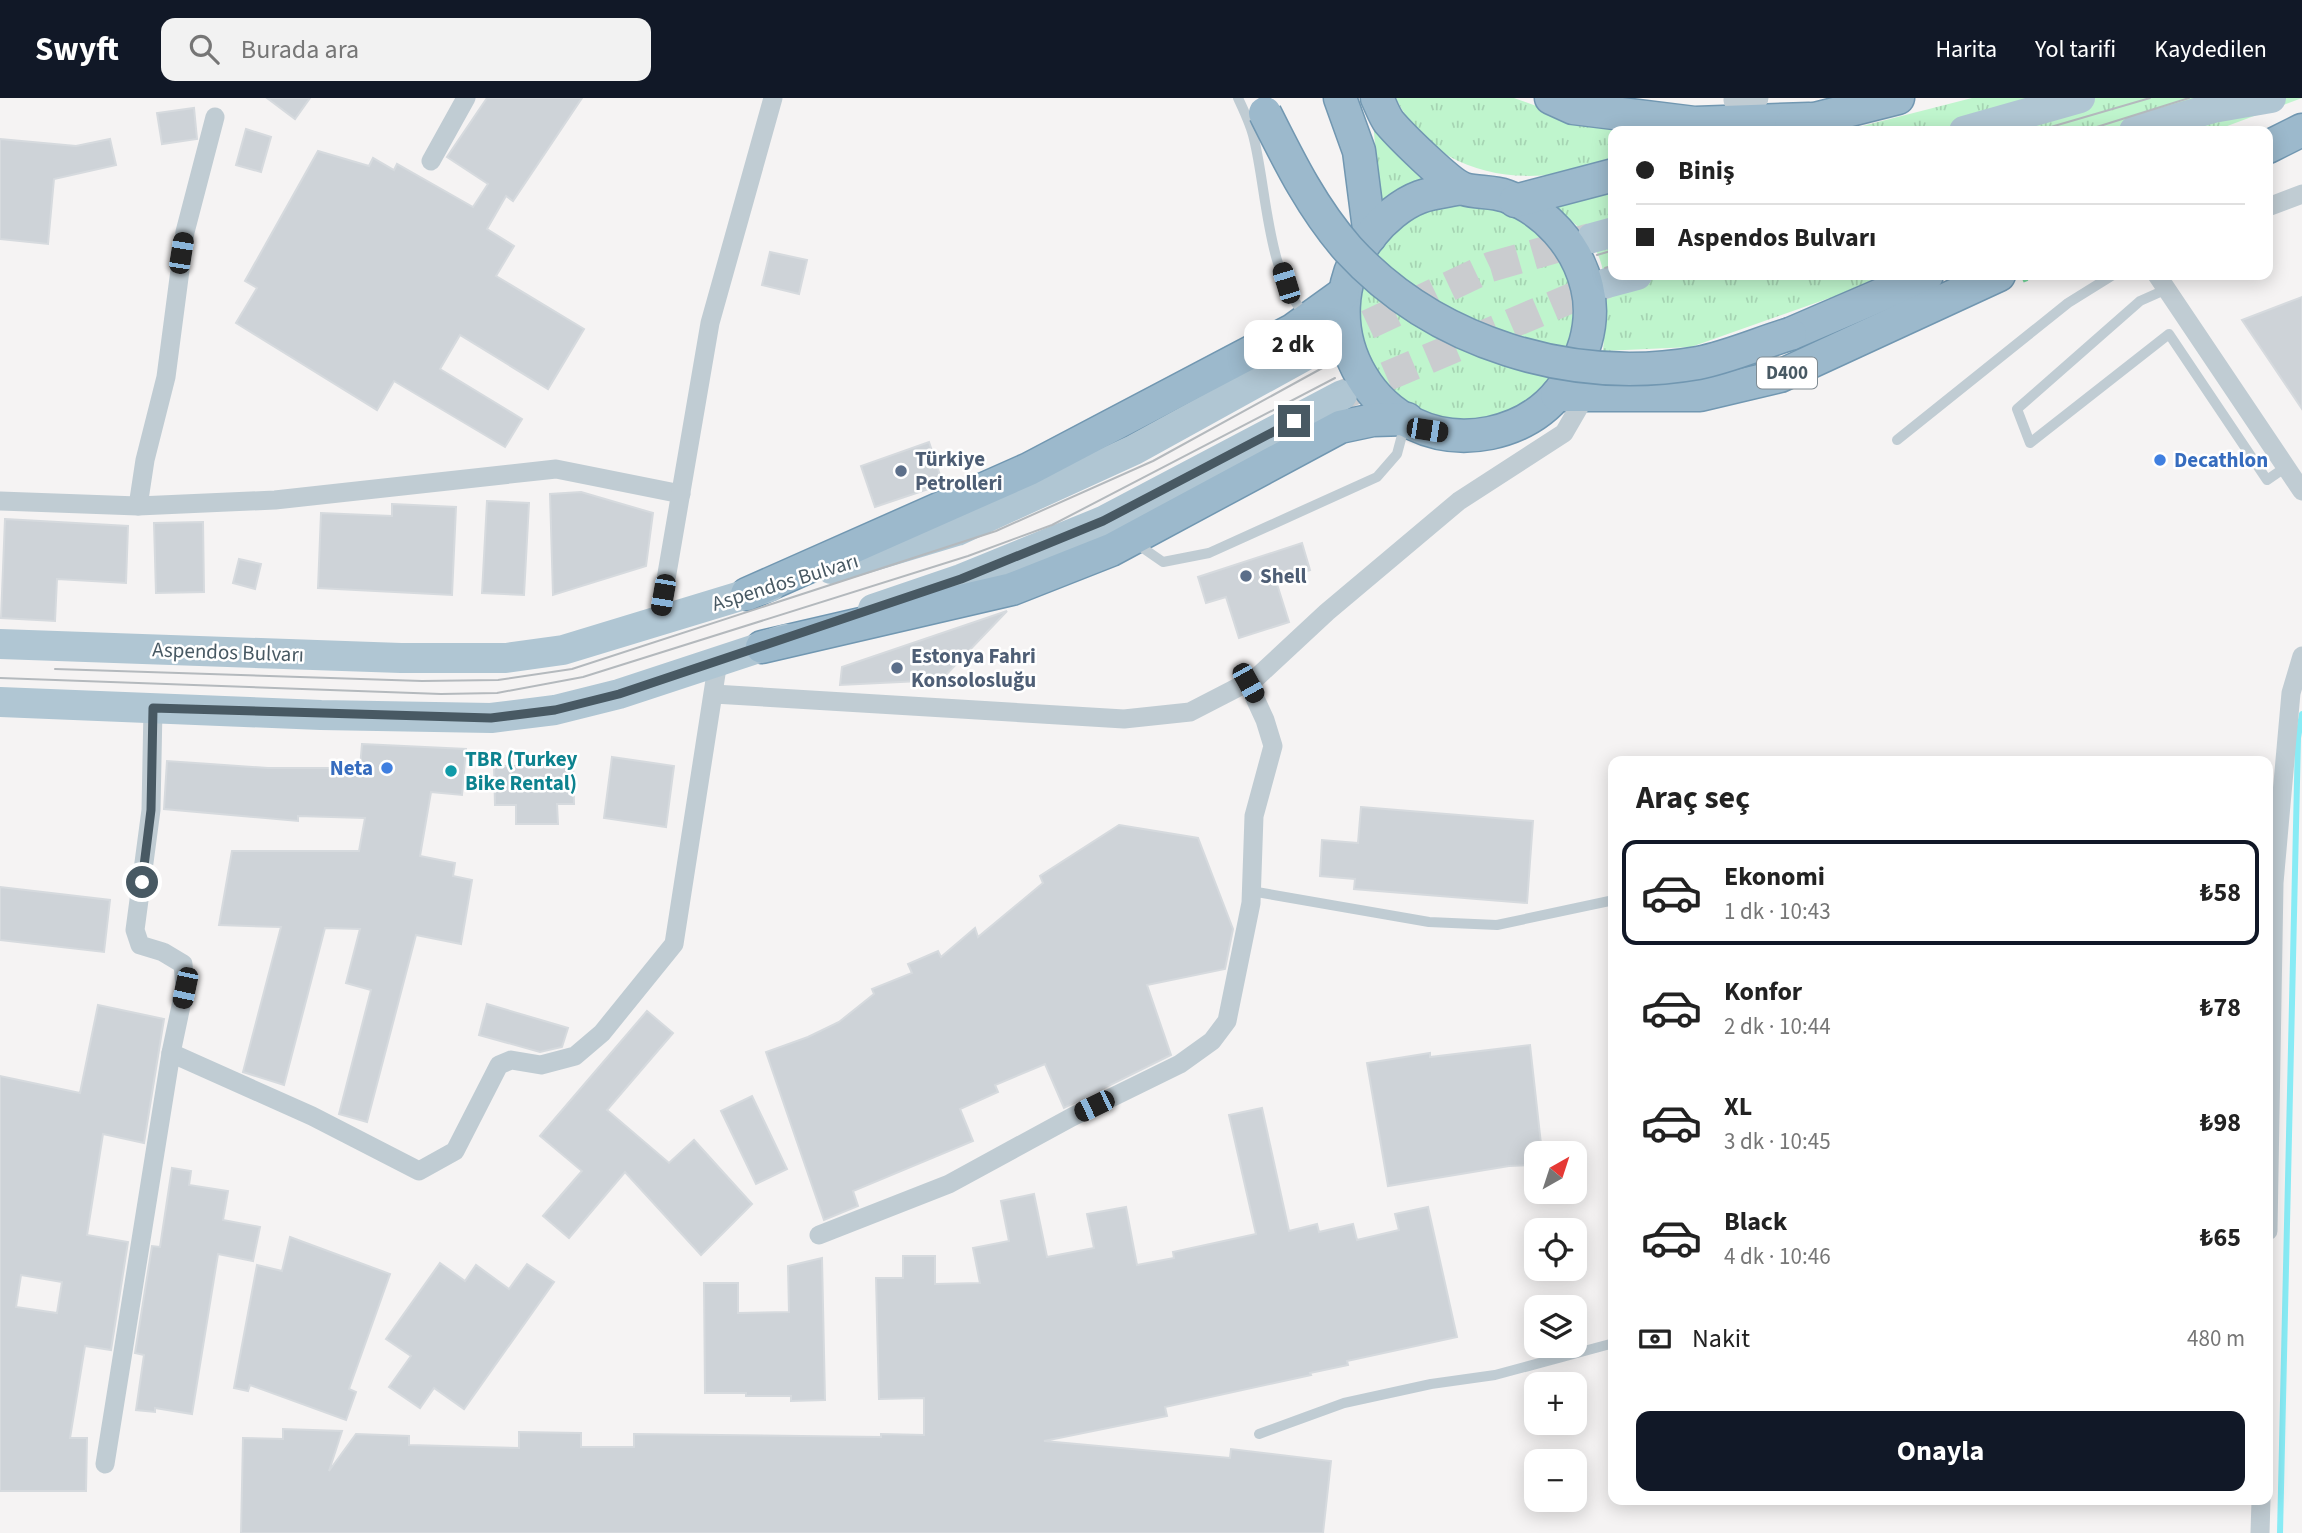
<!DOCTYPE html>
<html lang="tr">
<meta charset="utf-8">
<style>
body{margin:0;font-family:"Source Sans 3",sans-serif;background:#f2f2f2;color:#222;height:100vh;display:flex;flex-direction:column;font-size:26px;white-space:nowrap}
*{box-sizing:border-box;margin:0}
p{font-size:23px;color:#767676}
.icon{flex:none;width:38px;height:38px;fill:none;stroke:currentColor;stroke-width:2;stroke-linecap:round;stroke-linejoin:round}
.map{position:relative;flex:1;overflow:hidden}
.details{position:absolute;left:1608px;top:658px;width:665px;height:749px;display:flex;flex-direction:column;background:#fff;border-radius:14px;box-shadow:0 4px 18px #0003}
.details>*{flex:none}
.banner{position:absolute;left:1608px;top:28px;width:665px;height:154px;border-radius:14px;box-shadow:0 4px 18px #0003;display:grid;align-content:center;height:154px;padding:0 28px;background:#fff}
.needle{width:46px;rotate:39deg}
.fabs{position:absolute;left:1524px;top:1043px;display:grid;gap:14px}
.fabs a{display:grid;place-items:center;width:63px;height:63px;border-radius:14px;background:#fff;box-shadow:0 4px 18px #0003;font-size:35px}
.end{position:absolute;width:32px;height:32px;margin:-16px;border:9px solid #485963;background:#fff;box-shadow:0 0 0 4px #fff}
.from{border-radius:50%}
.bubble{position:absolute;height:49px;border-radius:14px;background:#fff;box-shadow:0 4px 18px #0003;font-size:23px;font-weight:700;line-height:49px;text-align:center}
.car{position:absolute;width:21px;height:42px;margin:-21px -10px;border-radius:9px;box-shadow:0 0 5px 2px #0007;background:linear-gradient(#222 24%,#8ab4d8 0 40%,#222 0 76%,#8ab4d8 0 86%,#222 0)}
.banner b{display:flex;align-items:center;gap:24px;height:66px;font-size:26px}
.banner b+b{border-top:2px solid #e0e0e0}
.banner i{width:18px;height:18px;background:#222}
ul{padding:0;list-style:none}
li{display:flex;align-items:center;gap:21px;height:105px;margin:0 14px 10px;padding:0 14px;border:4px solid transparent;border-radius:14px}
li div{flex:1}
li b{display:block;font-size:26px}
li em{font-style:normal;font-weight:700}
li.current{border-color:#111827}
li>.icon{width:63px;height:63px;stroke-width:1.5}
h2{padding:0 28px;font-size:32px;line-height:84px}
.pay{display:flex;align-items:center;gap:18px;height:77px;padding:0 28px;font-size:26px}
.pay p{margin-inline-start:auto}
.primary-button{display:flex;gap:14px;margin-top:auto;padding:14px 28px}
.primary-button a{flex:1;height:80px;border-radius:14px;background:#111827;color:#fff;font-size:28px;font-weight:700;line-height:80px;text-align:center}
header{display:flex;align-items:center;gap:42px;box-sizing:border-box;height:98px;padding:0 35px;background:#111827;color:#fff}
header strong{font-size:33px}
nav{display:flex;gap:38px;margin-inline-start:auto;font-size:24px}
.search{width:490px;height:63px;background:#f2f2f2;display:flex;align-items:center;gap:18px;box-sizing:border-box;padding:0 24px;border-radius:14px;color:#767676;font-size:26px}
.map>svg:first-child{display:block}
.grass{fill:url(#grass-tufts)}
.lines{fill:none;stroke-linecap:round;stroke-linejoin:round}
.stream{stroke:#88ebf5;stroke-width:6}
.building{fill:#ced3d8;stroke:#d6dade;stroke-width:2;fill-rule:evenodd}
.primary-tunnel{stroke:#cacccf;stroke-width:30;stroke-dasharray:30 15;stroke-linecap:butt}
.trunk-casing{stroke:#7197b1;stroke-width:35}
.path{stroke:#73d79a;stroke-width:3.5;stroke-dasharray:5 3.5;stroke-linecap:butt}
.service{stroke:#c0ccd3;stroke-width:10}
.minor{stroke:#c0ccd3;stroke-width:19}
.tertiary{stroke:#c0ccd3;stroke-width:23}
.primary{stroke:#b0c6d3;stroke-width:30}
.trunk{stroke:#9cb9cc;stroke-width:32}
.tram{stroke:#b4b9bd;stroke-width:2}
.trunk-bridge-casing{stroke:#7197b1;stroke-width:35;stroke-linecap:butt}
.trunk-bridge{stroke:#9cb9cc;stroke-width:32}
.route{stroke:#485963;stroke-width:9}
.shop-dot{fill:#3f7fe0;stroke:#fff;stroke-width:2.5}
.service-dot{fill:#5c6f8a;stroke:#fff;stroke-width:2.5}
.culture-dot{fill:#0f9aa8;stroke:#fff;stroke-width:2.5}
.labels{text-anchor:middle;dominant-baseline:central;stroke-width:5;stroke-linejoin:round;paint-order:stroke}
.shield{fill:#fff;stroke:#7f8b92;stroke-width:2}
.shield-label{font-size:19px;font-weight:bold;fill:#485963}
.service-label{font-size:21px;font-weight:bold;fill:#4e5e75;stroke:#fff;text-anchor:start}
.shop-label{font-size:21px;font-weight:bold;fill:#366cbe;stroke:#fff;text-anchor:start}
.street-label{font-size:21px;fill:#485963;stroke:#fff}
.culture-label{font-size:21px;font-weight:bold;fill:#0d838f;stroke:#fff;text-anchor:start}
</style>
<header>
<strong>Swyft</strong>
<div class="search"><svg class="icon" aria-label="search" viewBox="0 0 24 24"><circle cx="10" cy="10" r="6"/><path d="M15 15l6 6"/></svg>Burada ara</div>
<nav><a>Harita</a><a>Yol tarifi</a><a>Kaydedilen</a></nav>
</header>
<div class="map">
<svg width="2302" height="1435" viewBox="0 0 2302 1435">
<defs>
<pattern id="grass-tufts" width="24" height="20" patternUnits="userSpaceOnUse" patternTransform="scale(1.75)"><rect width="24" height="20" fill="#bff5cd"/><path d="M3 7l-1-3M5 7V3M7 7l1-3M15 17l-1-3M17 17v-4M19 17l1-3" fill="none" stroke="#a6d4b3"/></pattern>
</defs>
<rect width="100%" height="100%" fill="#f5f3f3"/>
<!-- grass -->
<g class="grass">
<path d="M1396,0H1514L1583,25L1629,33H1614L1613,62C1594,67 1575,74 1555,76C1491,85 1424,62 1396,0Z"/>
<polygon points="1972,0 2302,0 2214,33 1843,33"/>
<polygon points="1373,23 1431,81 1380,106"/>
<path d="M1613,91L1614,177H1883L1838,197L1691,249L1603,253C1606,215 1613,167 1585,136C1575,125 1563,116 1552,106Z"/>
<circle cx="1465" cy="216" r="109"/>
</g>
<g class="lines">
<!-- stream -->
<polyline class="stream" points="2280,1435 2298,640 2302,616"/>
</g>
<!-- building -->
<g class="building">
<polygon points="267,0 310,0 295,21"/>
<polygon points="487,0 582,0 513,103 506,98 487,131 514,148 496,178 584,231 548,291 460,237 440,271 522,321 505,349 394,283 377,312 236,225 257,190 245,183 318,53 369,68 373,60 394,72 397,66 473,109 488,86 447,59"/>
<polygon points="194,10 197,41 162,46 157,15"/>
<polygon points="246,31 271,39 261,74 236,67"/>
<polygon points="0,41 76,48 110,41 116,67 54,81 48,146 0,141"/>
<polygon points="770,154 807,162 799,196 762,187"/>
<polygon points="2302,199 2302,311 2242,222"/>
<polygon points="929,344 943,386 875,409 861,368"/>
<polygon points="581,394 653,415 646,468 553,497 550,396"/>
<polygon points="487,403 529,405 524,497 482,495"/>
<polygon points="392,406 456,409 452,497 318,490 321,415 392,418"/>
<polygon points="5,421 128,428 126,485 57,481 55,523 1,520"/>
<polygon points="203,424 204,494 156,495 154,425"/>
<polygon points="1302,445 1310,472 1276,483 1289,524 1239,540 1226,499 1206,505 1198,479"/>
<polygon points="239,461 261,466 255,491 233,485"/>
<polygon points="1007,513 941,582 840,587 842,569"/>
<polygon points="362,646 466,651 462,697 431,694 420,758 455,765 453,778 472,782 461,846 416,837 367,1024 339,1016 371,892 346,885 360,831 325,830 284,987 243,974 281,829 219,827 232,753 359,753 365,720 298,718 298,723 164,711 167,663 268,670 360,670"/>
<polygon points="612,659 674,668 666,729 604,720"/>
<polygon points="494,668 573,668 574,706 557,706 558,726 516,726 516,707 495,707"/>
<polygon points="1361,709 1533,723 1527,805 1354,791 1355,781 1320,778 1322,742 1358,745"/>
<polygon points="1119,727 1198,740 1233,831 1225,871 1147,887 1171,957 1064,1010 1045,966 995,987 998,994 960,1011 973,1043 853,1093 858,1108 824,1122 766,954 808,939 839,924 874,896 872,891 912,875 908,866 938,853 941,859 975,830 978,839 1043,785 1040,778"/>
<polygon points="0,789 110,802 104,854 0,842"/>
<polygon points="487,906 568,930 562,949 540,954 479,937"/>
<path d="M98,907L164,921L144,1045L103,1036L87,1137L128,1144L111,1252L85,1248L70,1340H87L86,1393H0V978L80,995ZM21,1177L62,1184L57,1215L16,1209Z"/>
<polygon points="647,913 673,935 607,1012 669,1065 694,1042 752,1106 701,1157 625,1074 569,1140 543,1118 582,1073 540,1038"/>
<polygon points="1530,947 1542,1055 1536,1055 1536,1067 1509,1068 1388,1088 1367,965 1430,955 1430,959"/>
<polygon points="752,998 787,1071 756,1086 721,1013"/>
<polygon points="1262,1010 1289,1133 1317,1126 1319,1134 1353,1126 1357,1142 1399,1132 1395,1116 1428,1109 1457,1239 1347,1263 1348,1267 1310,1275 1311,1277 1165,1309 1167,1318 1044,1343 1230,1360 1231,1351 1331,1363 1323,1435 241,1435 243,1340 283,1341 283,1331 342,1333 329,1373 356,1336 409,1338 409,1347 519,1350 519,1334 581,1335 581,1349 634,1349 634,1336 881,1339 881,1336 924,1337 924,1300 879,1301 876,1180 903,1180 903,1158 935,1158 935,1186 980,1185 973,1150 1009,1143 1001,1103 1034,1096 1047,1159 1094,1150 1087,1116 1126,1109 1137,1167 1174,1160 1173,1154 1256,1136 1229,1017"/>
<polygon points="172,1070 191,1073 189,1087 228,1093 223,1122 260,1129 253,1163 218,1156 192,1316 155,1310 155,1314 136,1312 144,1257 135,1255 152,1148 160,1149"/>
<polygon points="290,1139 390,1176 349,1291 356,1294 346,1322 250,1287 248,1293 234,1290 257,1167 282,1173"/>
<polygon points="822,1160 825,1302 791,1303 791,1298 746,1298 746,1295 705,1295 704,1185 738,1185 738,1215 789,1214 788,1168"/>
<polygon points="440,1165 465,1183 476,1167 509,1191 527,1166 554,1184 464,1311 434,1290 420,1310 389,1289 411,1258 386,1241"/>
</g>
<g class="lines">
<!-- primary-tunnel -->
<g class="primary-tunnel">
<polyline points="1327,246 1490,169 1591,140"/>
<polyline points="1345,296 1607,185"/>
</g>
<!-- trunk casing -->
<g class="trunk-casing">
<g id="trunk">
<polyline points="1340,0 1359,53 1370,139"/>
<path d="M1377,0C1381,8 1384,17 1389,24C1400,37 1449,86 1464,91C1477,95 1492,93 1506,98C1545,112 1577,147 1587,189C1596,225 1583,265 1560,293C1542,316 1518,329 1490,335C1377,358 1300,226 1371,137C1383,122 1401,106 1420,99C1433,94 1449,93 1462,90"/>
<polyline points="1551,0 1573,10 1695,25 1809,21"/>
<polyline points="1791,27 1898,0"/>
<polyline points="2268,49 2302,32"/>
<polyline points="1515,103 1614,77"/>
<polyline points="1790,236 1927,177"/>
<polyline points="1557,297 1700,297 1780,278 1999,177"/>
<polyline points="747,496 1029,371 1293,232 1343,196"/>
<polyline points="762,549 1012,491 1111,452 1340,329 1373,322 1407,321"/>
</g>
</g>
<!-- path -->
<polyline class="path" points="2023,183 2037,177"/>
<!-- service -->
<g class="service">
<path d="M1238,0C1244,13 1251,27 1254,41C1267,93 1267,178 1306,217"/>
<polyline points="2167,191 2140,203 2017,311 2030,345 2169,236 2267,382 2286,369"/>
<polyline points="1897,342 2068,205 2113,177"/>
<polyline points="1137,446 1163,464 1209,455 1377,379 1397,356 1405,326"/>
<polyline points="1251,793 1429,824 1497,827 1614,802"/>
<polyline points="1259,1336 1344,1305 1431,1286 1495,1277 1614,1245"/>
</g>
<!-- minor -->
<g class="minor">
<polyline points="431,63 466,0"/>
<polyline points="2268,109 2302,96"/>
<polyline points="2157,177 2302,393"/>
<polyline points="0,403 138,408 145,362 166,279 185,134 215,19"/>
<polyline points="138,408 275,402 556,371 681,396"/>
<polyline points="659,522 710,225 773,0"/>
<polyline points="714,596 1124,621 1190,614 1256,580 1327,514 1459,403 1564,335 1586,297"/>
<polyline points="153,610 151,712 135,832 140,847 163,854 183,866 185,889 171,955 312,1018 419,1073 455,1053 499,967 511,962 541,967 575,958 602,935 674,846 718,563"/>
<polyline points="2268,1133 2274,785 2291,595 2302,558"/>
<polyline points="819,1137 949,1086 1072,1019 1180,966 1212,943 1227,923 1251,805 1254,718 1273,648 1265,622 1248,585"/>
<polyline points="105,1366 171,955"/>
<polyline points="2260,1435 2261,1402"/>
</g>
<!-- tertiary -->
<polyline class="tertiary" points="1735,2 1757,0"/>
<!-- primary -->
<g class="primary">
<polyline points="1964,33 2080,0"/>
<polyline points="2134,33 2213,10 2271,0"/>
<polyline points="1592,140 1614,134"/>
<polyline points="1607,185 1637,177"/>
<polyline points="831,471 957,433 1134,352 1319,250"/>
<polyline points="873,511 961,481 1103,423 1342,297"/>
<polyline points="0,546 401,560 506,560 563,552 770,489"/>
<polyline points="0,604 321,617 491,620 555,612 619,596 786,541"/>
</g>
<!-- trunk -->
<use href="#trunk" class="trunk"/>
<!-- tram -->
<g class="tram">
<polyline points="2037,33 2150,0"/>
<polyline points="2084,33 2189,0"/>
<polyline points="1597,157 1614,152"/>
<polyline points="1605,170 1614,167"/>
<polyline points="55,571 422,583 498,582 572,571 996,433 1153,363 1326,268"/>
<polyline points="0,580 441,596 497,595 583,579 968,458 1052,427 1335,280"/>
</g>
<!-- trunk-bridge casing -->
<g class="trunk-bridge-casing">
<path id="trunk-bridge" d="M1265,15C1289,63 1312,110 1348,151C1435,246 1572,287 1698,265C1729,259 1760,245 1790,236"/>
</g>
<!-- trunk-bridge -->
<use href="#trunk-bridge" class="trunk-bridge"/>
</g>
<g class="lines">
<!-- route -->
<polyline class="route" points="142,784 151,712 153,610 491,620 555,612 619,596 961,481 1103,423 1294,323"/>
</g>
<!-- markers -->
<g class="shop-dot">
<circle cx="2160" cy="362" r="7"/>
<circle cx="387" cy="670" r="7"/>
</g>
<g class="service-dot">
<circle cx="901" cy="373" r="7"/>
<circle cx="1246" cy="478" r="7"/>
<circle cx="897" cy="570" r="7"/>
</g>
<circle class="culture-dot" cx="451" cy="673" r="7"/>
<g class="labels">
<!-- shield labels -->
<rect class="shield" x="1757" y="259.5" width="60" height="31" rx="5"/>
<g class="shield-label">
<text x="1787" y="275">D400</text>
</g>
<!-- service labels -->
<g class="service-label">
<text x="915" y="361">Türkiye<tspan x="915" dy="24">Petrolleri</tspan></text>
<text x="1260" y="478">Shell</text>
<text x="911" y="558">Estonya Fahri<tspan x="911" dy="24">Konsolosluğu</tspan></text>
</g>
<!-- shop labels -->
<g class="shop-label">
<text x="2174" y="362">Decathlon</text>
<text x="373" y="670" text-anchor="end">Neta</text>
</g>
<!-- street labels -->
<g class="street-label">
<text transform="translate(785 484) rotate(-17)">Aspendos Bulvarı</text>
<text transform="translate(228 554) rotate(2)">Aspendos Bulvarı</text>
</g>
<!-- culture labels -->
<g class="culture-label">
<text x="465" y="661">TBR (Turkey<tspan x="465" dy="24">Bike Rental)</tspan></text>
</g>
</g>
</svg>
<div class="fabs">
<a><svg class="needle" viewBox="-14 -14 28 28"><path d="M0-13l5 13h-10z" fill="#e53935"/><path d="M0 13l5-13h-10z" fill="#767676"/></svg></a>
<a><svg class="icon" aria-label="locate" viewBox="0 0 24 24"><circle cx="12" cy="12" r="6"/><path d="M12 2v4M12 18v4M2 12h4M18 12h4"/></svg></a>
<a><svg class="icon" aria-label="layers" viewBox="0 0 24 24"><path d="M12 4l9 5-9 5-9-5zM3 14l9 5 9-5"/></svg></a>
<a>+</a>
<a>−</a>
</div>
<i class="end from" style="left:142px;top:784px"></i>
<i class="end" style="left:1294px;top:323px"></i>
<div class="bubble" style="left:1244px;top:222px;width:98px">2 dk</div>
<i class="car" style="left:181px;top:155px;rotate:9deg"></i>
<i class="car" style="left:1286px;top:185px;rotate:343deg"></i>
<i class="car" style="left:1427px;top:332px;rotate:99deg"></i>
<i class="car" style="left:663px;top:497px;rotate:190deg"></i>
<i class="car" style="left:1248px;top:585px;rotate:151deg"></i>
<i class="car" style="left:185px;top:890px;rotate:192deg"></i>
<i class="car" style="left:1094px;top:1008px;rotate:244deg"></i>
<div class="banner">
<b><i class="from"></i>Biniş</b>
<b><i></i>Aspendos Bulvarı</b>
</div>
<section class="details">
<h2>Araç seç</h2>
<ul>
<li class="current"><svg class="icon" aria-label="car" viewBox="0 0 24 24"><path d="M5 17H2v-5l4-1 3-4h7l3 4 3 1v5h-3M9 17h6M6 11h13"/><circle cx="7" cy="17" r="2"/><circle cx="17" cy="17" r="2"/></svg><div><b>Ekonomi</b><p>1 dk · 10:43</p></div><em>₺58</em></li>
<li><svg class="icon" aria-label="car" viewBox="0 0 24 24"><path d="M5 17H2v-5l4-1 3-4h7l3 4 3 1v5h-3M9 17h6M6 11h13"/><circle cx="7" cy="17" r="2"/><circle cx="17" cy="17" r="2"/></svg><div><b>Konfor</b><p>2 dk · 10:44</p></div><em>₺78</em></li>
<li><svg class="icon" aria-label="car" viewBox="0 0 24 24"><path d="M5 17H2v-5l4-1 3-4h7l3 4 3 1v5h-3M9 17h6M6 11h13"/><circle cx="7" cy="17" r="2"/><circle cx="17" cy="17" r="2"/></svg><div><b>XL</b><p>3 dk · 10:45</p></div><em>₺98</em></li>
<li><svg class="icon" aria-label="car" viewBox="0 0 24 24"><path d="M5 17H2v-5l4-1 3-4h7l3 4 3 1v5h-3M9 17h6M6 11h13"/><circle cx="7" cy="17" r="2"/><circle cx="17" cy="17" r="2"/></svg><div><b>Black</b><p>4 dk · 10:46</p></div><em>₺65</em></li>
</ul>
<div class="pay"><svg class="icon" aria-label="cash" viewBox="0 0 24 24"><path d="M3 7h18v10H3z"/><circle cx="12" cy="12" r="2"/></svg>Nakit<p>480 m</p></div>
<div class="primary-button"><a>Onayla</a></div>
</section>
</div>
